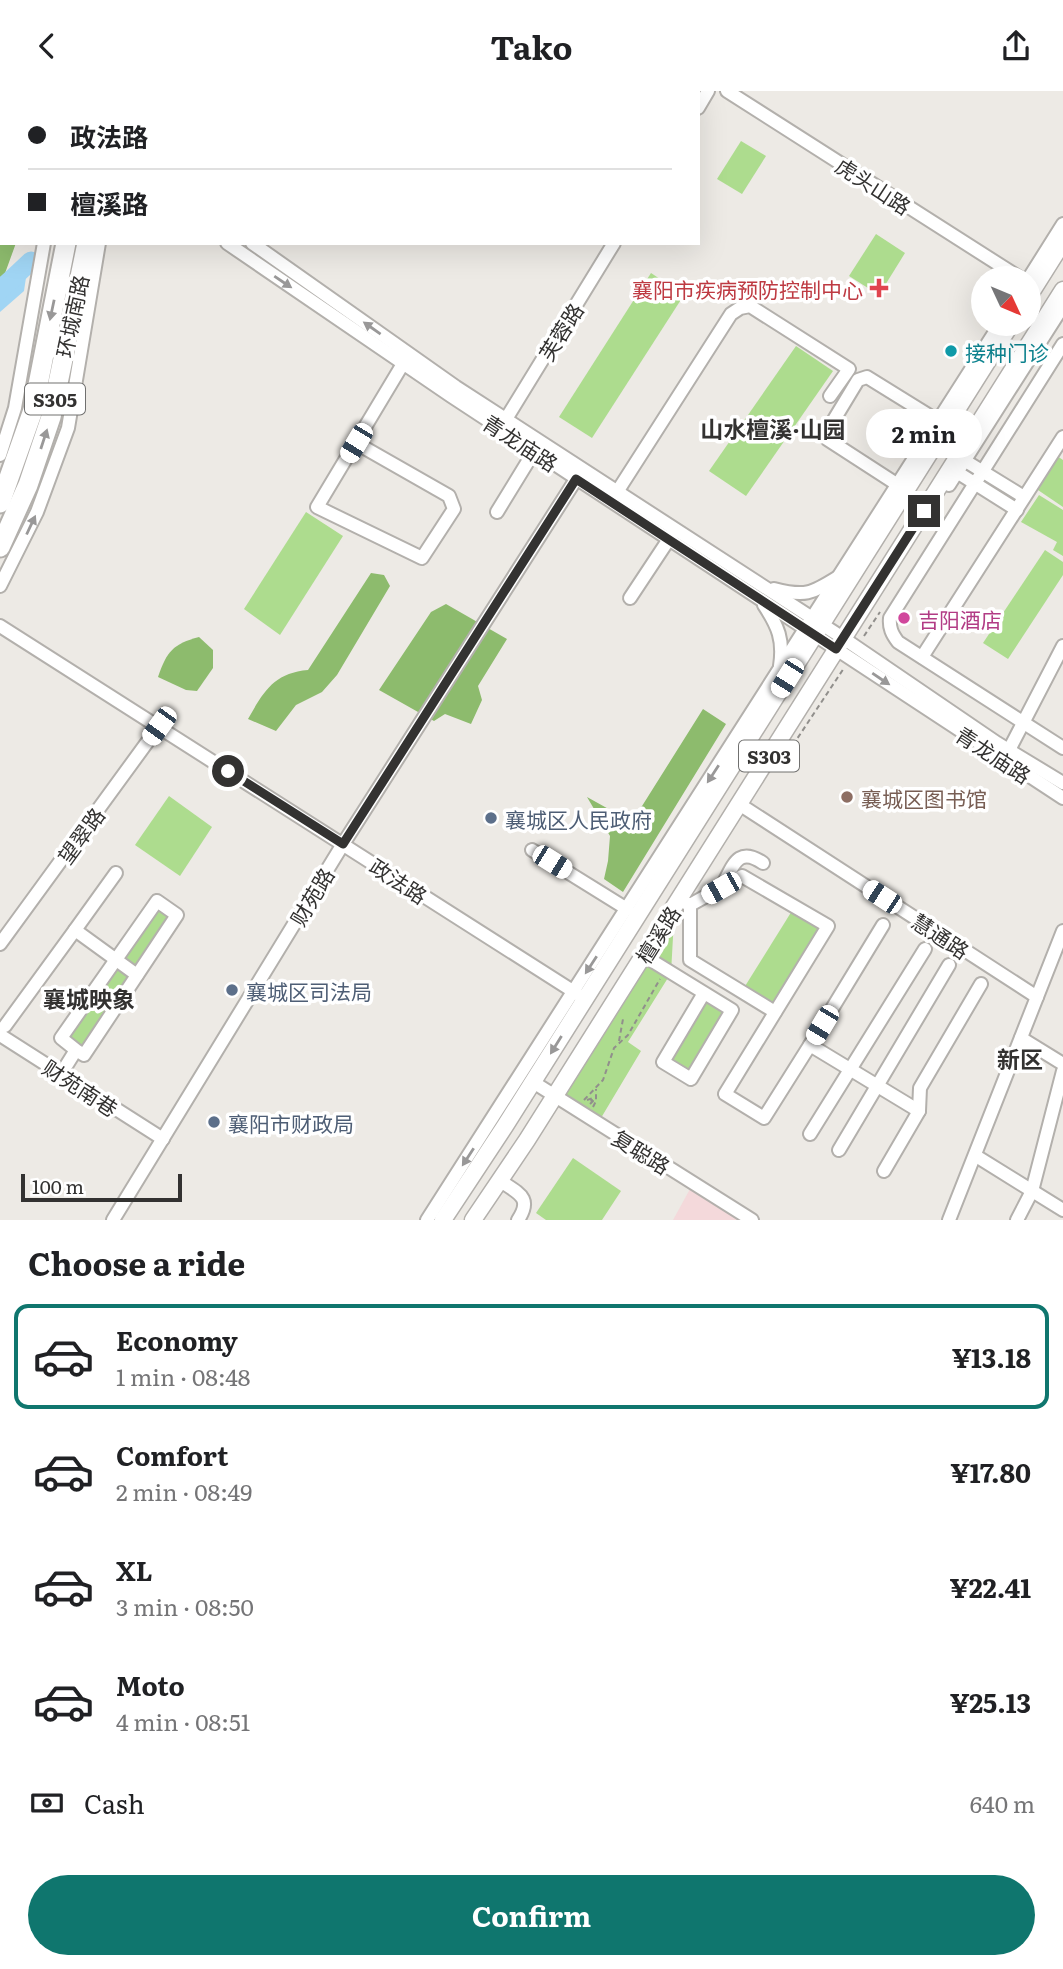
<!DOCTYPE html>
<meta charset="utf-8">
<style>
body{margin:0;font-family:Literata,"Noto Sans SC",serif;background:#f6f6f6;color:#202124;height:100vh;display:flex;flex-direction:column;font-size:26px;white-space:nowrap}
*{box-sizing:border-box;margin:0}
p{font-size:23px;color:#757577}
.icon{flex:none;width:38px;height:38px;fill:none;stroke:currentColor;stroke-width:2;stroke-linecap:round;stroke-linejoin:round}
.map{position:relative;height:1129px;overflow:hidden}
.drawer{display:flex;flex-direction:column;background:#fff;flex:1}
.drawer>*{flex:none}
.guide{position:absolute;left:0px;top:0px;width:700px;height:154px;box-shadow:0 7px 28px #0002;display:grid;align-content:center;height:154px;padding:0 28px;background:#fff}
.needle{width:46px;rotate:134deg}
.fabs{position:absolute;left:971px;top:175px;display:grid;gap:14px}
.fabs a{display:grid;place-items:center;width:70px;height:70px;border-radius:50%;background:#fff;box-shadow:0 7px 28px #0002;font-size:35px}
.scale{position:absolute;left:21px;bottom:18px;width:161px;box-sizing:border-box;padding-left:7px;border:4px solid #333231;border-top:0;font-size:19px;line-height:24px;white-space:nowrap;color:#333231;-webkit-text-stroke:5px #fff;paint-order:stroke}
.end{position:absolute;width:32px;height:32px;margin:-16px;border:9px solid #333231;background:#fff;box-shadow:0 0 0 4px #fff}
.from{border-radius:50%}
.bubble{position:absolute;height:49px;border-radius:24px;background:#fff;box-shadow:0 7px 28px #0002;font-size:23px;font-weight:700;line-height:49px;text-align:center}
.car{position:absolute;width:21px;height:42px;margin:-21px -10px;border-radius:9px;box-shadow:0 0 5px 2px #0007;background:linear-gradient(#fff 24%,#345 0 40%,#fff 0 76%,#345 0 86%,#fff 0)}
.guide b{display:flex;align-items:center;gap:24px;height:66px;font-size:26px}
.guide b+b{border-top:2px solid #e0e0e0}
.guide i{width:18px;height:18px;background:#202124}
ul{padding:0;list-style:none}
li{display:flex;align-items:center;gap:21px;height:105px;margin:0 14px 10px;padding:0 14px;border:4px solid transparent;border-radius:14px}
li div{flex:1}
li b{display:block;font-size:26px}
li em{font-style:normal;font-weight:700}
li.on{border-color:#0f766e}
li>.icon{width:63px;height:63px;stroke-width:1.5}
h2{padding:0 28px;font-size:32px;line-height:84px}
.pay{display:flex;align-items:center;gap:18px;height:77px;padding:0 28px;font-size:26px}
.pay p{margin-inline-start:auto}
.primary-button{display:flex;gap:14px;margin-top:auto;padding:14px 28px}
.primary-button a{flex:1;height:80px;border-radius:42px;background:#0f766e;color:#fff;font-size:28px;font-weight:700;line-height:80px;text-align:center}
header{display:flex;justify-content:space-between;align-items:center;height:91px;padding:0 28px;background:#fff;font-size:32px;font-weight:700}
.map>svg:first-child{display:block}
.education{fill:#f4d9db}
.green{fill:#addc8e}
.forest{fill:#8dbb6d}
.water{fill:#a0d5f4}
.lines{fill:none;stroke-linecap:round;stroke-linejoin:round}
.river{stroke:#a0d5f4;stroke-width:19}
.minor-casing{stroke:#b3b0ac;stroke-width:16}
.major-casing{stroke:#b3b0ac;stroke-width:19}
.highway-casing{stroke:#b3b0ac;stroke-width:23}
.path{stroke:#918f8c;stroke-width:2;stroke-dasharray:5 3.5;stroke-linecap:butt}
.minor{stroke:#fff;stroke-width:12}
.major{stroke:#fff;stroke-width:16}
.highway{stroke:#fff;stroke-width:19}
.oneway{fill:#999898}
.route{stroke:#333231;stroke-width:9}
.health-dot{fill:#e0444e;stroke:#fff;stroke-width:2.5}
.culture-dot{fill:#0f9aa8;stroke:#fff;stroke-width:2.5}
.hotel-dot{fill:#d1479c;stroke:#fff;stroke-width:2.5}
.education-dot{fill:#8d6e63;stroke:#fff;stroke-width:2.5}
.service-dot{fill:#5c6f8a;stroke:#fff;stroke-width:2.5}
.labels{text-anchor:middle;dominant-baseline:central;stroke-width:7;stroke-linejoin:round;paint-order:stroke}
.shield{fill:#fff;stroke:#70706f;stroke-width:2}
.shield-label{font-size:19px;font-weight:bold;fill:#333231}
.street-label{font-size:21px;fill:#333231;stroke:#fff}
.health-label{font-size:21px;fill:#be3a42;stroke:#fff;text-anchor:end}
.culture-label{font-size:21px;fill:#0d838f;stroke:#fff;text-anchor:start}
.hotel-label{font-size:21px;fill:#b23c85;stroke:#fff;text-anchor:start}
.education-label{font-size:21px;fill:#785e54;stroke:#fff;text-anchor:start}
.service-label{font-size:21px;fill:#4e5e75;stroke:#fff;text-anchor:start}
.neighbourhood-label{font-size:23px;font-weight:bold;fill:#333231;stroke:#fff}
</style>
<header><svg class="icon" aria-label="back" viewBox="0 0 24 24"><path d="M15 5l-7 7 7 7"/></svg>Tako<svg class="icon" aria-label="share" viewBox="0 0 24 24"><path d="M12 15V3M7 8l5-5 5 5M5 13v7h14v-7"/></svg></header>
<div class="map">
<svg width="1063" height="1129" viewBox="0 0 1063 1129">
<rect width="100%" height="100%" fill="#edeae5"/>
<!-- education -->
<polygon class="education" points="690,1098 741,1129 673,1129"/>
<!-- green -->
<g class="green">
<polygon points="741,50 766,65 742,103 717,88"/>
<polygon points="876,143 905,162 879,204 849,185"/>
<polygon points="651,182 684,204 592,347 559,326"/>
<polygon points="796,255 833,280 746,405 709,380"/>
<polygon points="1057,365 1063,369 1063,416 1035,397"/>
<polygon points="1039,404 1063,419 1063,465 1053,459 1057,451 1021,431"/>
<polygon points="306,421 343,445 280,544 244,518"/>
<polygon points="1045,459 1063,471 1063,484 1008,568 983,552"/>
<polygon points="169,705 212,736 180,785 135,754"/>
<polygon points="157,810 177,824 84,964 63,945"/>
<polygon points="795,815 828,835 775,921 742,900"/>
<polygon points="674,828 671,882 628,951 641,960 598,1032 560,1008"/>
<polygon points="704,902 732,919 691,988 663,971"/>
<polygon points="573,1067 621,1100 602,1129 546,1129 536,1122"/>
</g>
<!-- forest -->
<g class="forest">
<polygon points="0,0 71,0 2,2 2,152 16,152 0,196"/>
<path d="M371,482L384,484L390,495L337,584L322,601L296,614L276,640L248,628C264,600 274,582 308,579Z"/>
<polygon points="446,513 507,548 478,595 482,609 471,633 445,623 434,630 379,599 431,521"/>
<path d="M199,546L213,559V577L197,600L186,599L158,586C167,560 173,553 199,546Z"/>
<polygon points="703,618 726,633 623,801 604,788 608,770 610,745 587,706 632,731"/>
</g>
<!-- water -->
<polygon class="water" points="29,166 24,200 0,221 0,186 22,168"/>
<g class="lines">
<!-- river -->
<polyline class="river" points="0,199 31,170"/>
<!-- minor casing -->
<g class="minor-casing">
<g id="minor">
<polyline points="458,0 460,2"/>
<polyline points="629,0 629,2"/>
<polyline points="727,0 1020,187"/>
<polyline points="84,2 85,0"/>
<polyline points="140,2 141,0"/>
<polyline points="408,2 409,0"/>
<polyline points="595,2 596,0"/>
<polyline points="698,17 708,0"/>
<polyline points="227,152 451,305 1063,707"/>
<polyline points="252,152 456,296 843,547 997,652 1063,692"/>
<polyline points="1029,187 1063,133"/>
<path d="M1063,253L890,527C889,537 892,543 898,551L1063,657"/>
<polyline points="506,328 614,152"/>
<polyline points="356,352 449,405 454,418 422,467 317,416 407,266"/>
<polyline points="0,364 15,317 44,152"/>
<polyline points="959,366 1024,406"/>
<polyline points="952,378 1017,419"/>
<polyline points="898,394 827,348 826,342 858,289 867,286 938,330"/>
<polyline points="949,394 1063,215"/>
<polyline points="617,401 731,223 740,217 750,215 849,278 830,305"/>
<polyline points="497,421 538,354"/>
<polyline points="0,495 37,421 68,337 99,152"/>
<path d="M774,498C805,506 811,503 838,486"/>
<polyline points="630,507 673,442"/>
<path d="M764,514C778,535 784,549 780,575"/>
<polyline points="0,535 579,904"/>
<polyline points="922,566 1063,346"/>
<polyline points="1009,659 1063,555"/>
<polyline points="739,713 1037,906"/>
<polyline points="532,759 627,818"/>
<polyline points="116,782 75,839 137,884"/>
<path d="M721,797C733,776 737,754 763,772"/>
<polyline points="679,809 690,814 742,785 828,835 725,1003 764,1027 810,954 919,1020"/>
<polyline points="690,814 690,869 775,921"/>
<polyline points="0,853 159,635"/>
<polyline points="649,868 732,919 691,988 663,971 704,902"/>
<polyline points="5,935 75,839"/>
<polyline points="0,944 163,1048"/>
<polyline points="1021,947 1063,973"/>
<polyline points="810,954 883,834"/>
<polyline points="61,983 76,959 84,964 177,824 157,810 61,947 76,959"/>
<polyline points="533,991 752,1129"/>
<polyline points="810,1043 925,858"/>
<polyline points="839,1059 949,874"/>
<polyline points="976,1065 1063,1119"/>
<polyline points="884,1080 919,1020 920,997 981,893"/>
<path d="M505,1093C522,1104 531,1109 518,1129"/>
<polyline points="113,1129 343,753 580,382"/>
<polyline points="427,1129 1000,233"/>
<polyline points="949,1129 1063,840"/>
<polyline points="1017,1129 1032,1100 1063,980"/>
</g>
</g>
<!-- major casing -->
<g class="major-casing">
<g id="major">
<polyline points="1029,205 1063,151"/>
<polyline points="443,1129 505,1035 1011,233"/>
<polyline points="473,1129 527,1049 1063,199"/>
</g>
</g>
<!-- highway casing -->
<g class="highway-casing">
<g id="highway">
<polyline points="110,2 111,0"/>
<polyline points="128,2 129,0"/>
<polyline points="0,412 33,319 66,152"/>
<polyline points="0,456 28,394 51,326 87,152"/>
</g>
</g>
<!-- path -->
<g class="path">
<polyline points="864,545 880,521"/>
<polyline points="793,654 844,577"/>
<polyline points="619,950 623,928 621,926"/>
<polyline points="584,1009 603,989 614,957 628,944 660,888"/>
<polyline points="587,1009 593,1007 593,1010 590,1013 590,1010 593,1009"/>
<polyline points="593,1016 596,1010 596,998"/>
</g>
<!-- minor -->
<use href="#minor" class="minor"/>
<!-- major -->
<use href="#major" class="major"/>
<!-- highway -->
<use href="#highway" class="highway"/>
</g>
<!-- one-way arrows -->
<defs><path id="oneway-solid" d="M-6-.8H1V-3.2L6.5 0L1 3.2V.8H-6Z" transform="scale(1.75)"/></defs>
<g class="oneway">
<use href="#oneway-solid" transform="translate(283 191) rotate(34)"/>
<use href="#oneway-solid" transform="translate(52 219) rotate(102)"/>
<use href="#oneway-solid" transform="translate(372 237) rotate(-145)"/>
<use href="#oneway-solid" transform="translate(44 348) rotate(-72)"/>
<use href="#oneway-solid" transform="translate(31 434) rotate(-65)"/>
<use href="#oneway-solid" transform="translate(881 588) rotate(34)"/>
<use href="#oneway-solid" transform="translate(713 683) rotate(123)"/>
<use href="#oneway-solid" transform="translate(591 874) rotate(123)"/>
<use href="#oneway-solid" transform="translate(556 954) rotate(122)"/>
<use href="#oneway-solid" transform="translate(468 1066) rotate(123)"/>
</g>
<g class="lines">
<!-- route -->
<polyline class="route" points="228,680 343,753 576,388 836,558 924,420"/>
</g>
<!-- markers -->
<path class="health-dot" d="M875.5 186.5h7v7h7v7h-7v7h-7v-7h-7v-7h7z"/>
<circle class="culture-dot" cx="951" cy="260" r="7"/>
<circle class="hotel-dot" cx="904" cy="527" r="7"/>
<circle class="education-dot" cx="847" cy="706" r="7"/>
<g class="service-dot">
<circle cx="491" cy="727" r="7"/>
<circle cx="232" cy="899" r="7"/>
<circle cx="214" cy="1031" r="7"/>
</g>
<g class="labels">
<!-- shield labels -->
<g class="shield">
<rect x="25" y="292.5" width="60" height="31" rx="5"/>
<rect x="739" y="649.5" width="60" height="31" rx="5"/>
</g>
<g class="shield-label">
<text x="55" y="308">S305</text>
<text x="769" y="665">S303</text>
</g>
<!-- street labels -->
<g class="street-label">
<text transform="translate(874 94) rotate(33)">虎头山路</text>
<text transform="translate(71 225) rotate(-78)">环城南路</text>
<text transform="translate(560 240) rotate(-58)">芙蓉路</text>
<text transform="translate(521 351) rotate(33)">青龙庙路</text>
<text transform="translate(994 663) rotate(33)">青龙庙路</text>
<text transform="translate(80 744) rotate(-54)">望翠路</text>
<text transform="translate(399 789) rotate(33)">政法路</text>
<text transform="translate(311 805) rotate(-59)">财苑路</text>
<text transform="translate(657 843) rotate(-58)">檀溪路</text>
<text transform="translate(941 844) rotate(33)">慧通路</text>
<text transform="translate(81 996) rotate(33)">财苑南巷</text>
<text transform="translate(642 1060) rotate(32)">复聪路</text>
</g>
<!-- health labels -->
<g class="health-label">
<text x="863" y="197">襄阳市疾病预防控制中心</text>
</g>
<!-- culture labels -->
<g class="culture-label">
<text x="965" y="260">接种门诊</text>
</g>
<!-- hotel labels -->
<g class="hotel-label">
<text x="918" y="527">吉阳酒店</text>
</g>
<!-- education labels -->
<g class="education-label">
<text x="861" y="706">襄城区图书馆</text>
</g>
<!-- service labels -->
<g class="service-label">
<text x="505" y="727">襄城区人民政府</text>
<text x="246" y="899">襄城区司法局</text>
<text x="228" y="1031">襄阳市财政局</text>
</g>
<!-- neighbourhood labels -->
<g class="neighbourhood-label">
<text x="773" y="337">山水檀溪·山园</text>
<text x="89" y="907">襄城映象</text>
<text x="1020" y="967">新区</text>
</g>
</g>
</svg>
<div class="fabs">
<a><svg class="needle" viewBox="-14 -14 28 28"><path d="M0-13l5 13h-10z" fill="#e53935"/><path d="M0 13l5-13h-10z" fill="#757577"/></svg></a>
</div>
<div class="scale">100 m</div>
<i class="end from" style="left:228px;top:680px"></i>
<i class="end" style="left:924px;top:420px"></i>
<div class="bubble" style="left:866px;top:318px;width:116px">2 min</div>
<i class="car" style="left:356px;top:352px;rotate:211deg"></i>
<i class="car" style="left:787px;top:587px;rotate:212deg"></i>
<i class="car" style="left:159px;top:635px;rotate:216deg"></i>
<i class="car" style="left:552px;top:771px;rotate:122deg"></i>
<i class="car" style="left:721px;top:797px;rotate:241deg"></i>
<i class="car" style="left:882px;top:806px;rotate:303deg"></i>
<i class="car" style="left:822px;top:934px;rotate:211deg"></i>
<div class="guide">
<b><i class="from"></i>政法路</b>
<b><i></i>檀溪路</b>
</div>
</div>
<section class="drawer">
<h2>Choose a ride</h2>
<ul>
<li class="on"><svg class="icon" aria-label="car" viewBox="0 0 24 24"><path d="M5 17H2v-5l4-1 3-4h7l3 4 3 1v5h-3M9 17h6M6 11h13"/><circle cx="7" cy="17" r="2"/><circle cx="17" cy="17" r="2"/></svg><div><b>Economy</b><p>1 min · 08:48</p></div><em>¥13.18</em></li>
<li><svg class="icon" aria-label="car" viewBox="0 0 24 24"><path d="M5 17H2v-5l4-1 3-4h7l3 4 3 1v5h-3M9 17h6M6 11h13"/><circle cx="7" cy="17" r="2"/><circle cx="17" cy="17" r="2"/></svg><div><b>Comfort</b><p>2 min · 08:49</p></div><em>¥17.80</em></li>
<li><svg class="icon" aria-label="car" viewBox="0 0 24 24"><path d="M5 17H2v-5l4-1 3-4h7l3 4 3 1v5h-3M9 17h6M6 11h13"/><circle cx="7" cy="17" r="2"/><circle cx="17" cy="17" r="2"/></svg><div><b>XL</b><p>3 min · 08:50</p></div><em>¥22.41</em></li>
<li><svg class="icon" aria-label="car" viewBox="0 0 24 24"><path d="M5 17H2v-5l4-1 3-4h7l3 4 3 1v5h-3M9 17h6M6 11h13"/><circle cx="7" cy="17" r="2"/><circle cx="17" cy="17" r="2"/></svg><div><b>Moto</b><p>4 min · 08:51</p></div><em>¥25.13</em></li>
</ul>
<div class="pay"><svg class="icon" aria-label="cash" viewBox="0 0 24 24"><path d="M3 7h18v10H3z"/><circle cx="12" cy="12" r="2"/></svg>Cash<p>640 m</p></div>
<div class="primary-button"><a>Confirm</a></div>
</section>
